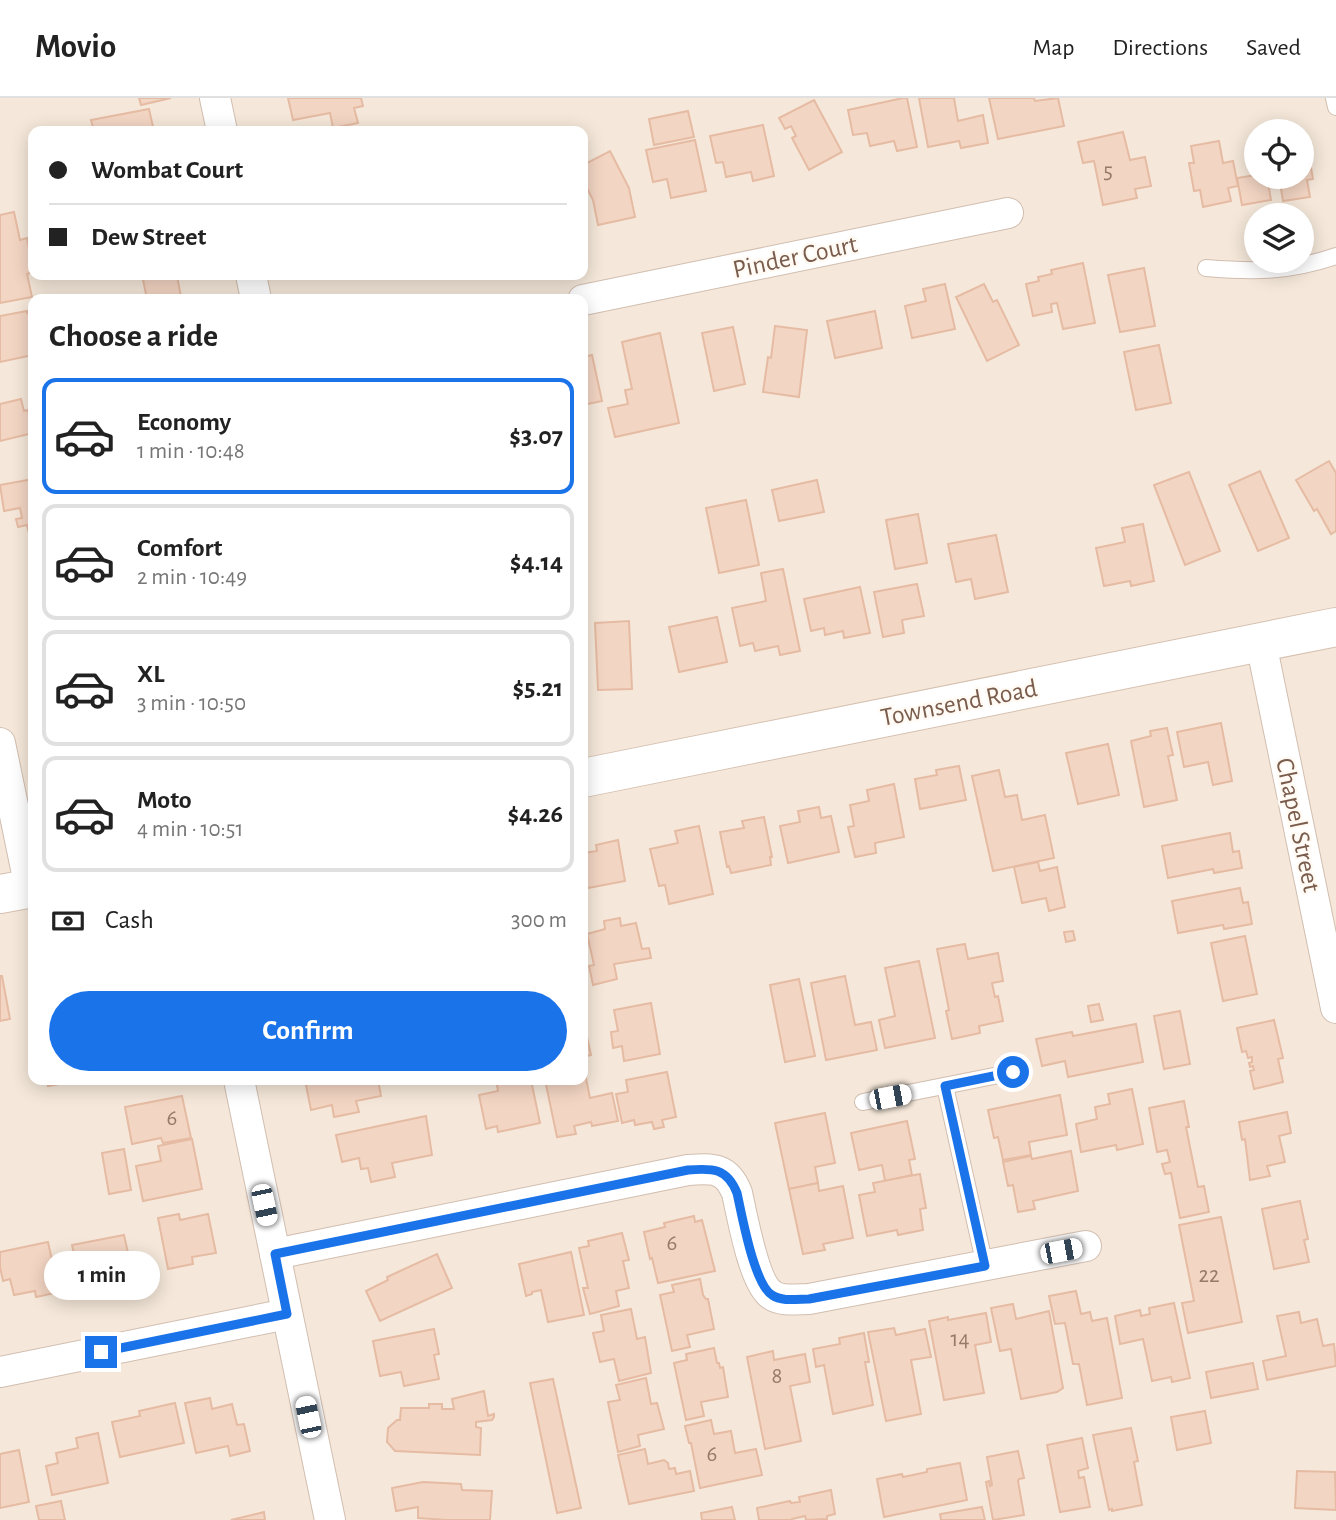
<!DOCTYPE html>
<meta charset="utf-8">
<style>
body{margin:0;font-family:"Alegreya Sans",sans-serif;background:#f2f2f2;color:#222;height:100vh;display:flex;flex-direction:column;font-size:26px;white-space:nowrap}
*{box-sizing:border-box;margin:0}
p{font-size:23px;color:#767676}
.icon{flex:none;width:38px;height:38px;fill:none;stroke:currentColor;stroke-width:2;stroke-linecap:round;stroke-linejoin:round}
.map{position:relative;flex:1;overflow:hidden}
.drawer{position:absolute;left:28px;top:196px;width:560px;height:791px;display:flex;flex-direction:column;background:#fff;border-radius:14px;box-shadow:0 4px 18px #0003}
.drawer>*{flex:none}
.banner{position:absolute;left:28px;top:28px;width:560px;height:154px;border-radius:14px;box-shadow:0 4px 18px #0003;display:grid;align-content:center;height:154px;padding:0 21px;background:#fff}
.tools{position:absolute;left:1244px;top:21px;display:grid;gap:14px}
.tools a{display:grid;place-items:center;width:70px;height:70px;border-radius:50%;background:#fff;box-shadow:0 4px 18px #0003;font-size:35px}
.end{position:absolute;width:32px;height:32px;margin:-16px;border:9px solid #1a73e8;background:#fff;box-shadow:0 0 0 4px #fff}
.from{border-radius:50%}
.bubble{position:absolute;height:49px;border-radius:24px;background:#fff;box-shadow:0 4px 18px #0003;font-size:23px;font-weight:700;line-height:49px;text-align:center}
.car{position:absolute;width:21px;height:42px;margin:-21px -10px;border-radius:9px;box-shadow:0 0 5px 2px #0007;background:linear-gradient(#fff 24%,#345 0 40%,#fff 0 76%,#345 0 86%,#fff 0)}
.banner b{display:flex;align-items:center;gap:24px;height:66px;font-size:26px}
.banner b+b{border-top:2px solid #e0e0e0}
.banner i{width:18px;height:18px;background:#222}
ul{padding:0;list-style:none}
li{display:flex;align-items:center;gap:21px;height:116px;margin:0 14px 10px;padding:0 7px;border:4px solid #e0e0e0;border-radius:14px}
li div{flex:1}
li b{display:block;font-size:26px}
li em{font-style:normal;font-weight:700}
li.selected{border-color:#1a73e8}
li>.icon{width:63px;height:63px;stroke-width:1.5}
h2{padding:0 21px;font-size:32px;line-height:84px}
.pay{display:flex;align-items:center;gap:18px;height:77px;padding:0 21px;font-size:26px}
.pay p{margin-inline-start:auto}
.action{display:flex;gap:14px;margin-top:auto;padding:14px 21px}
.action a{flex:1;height:80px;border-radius:42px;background:#1a73e8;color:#fff;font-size:28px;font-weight:700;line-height:80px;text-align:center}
header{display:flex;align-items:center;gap:42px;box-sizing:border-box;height:98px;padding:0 35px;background:#fff;border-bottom:2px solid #e0e0e0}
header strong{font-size:33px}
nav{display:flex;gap:38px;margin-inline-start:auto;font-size:24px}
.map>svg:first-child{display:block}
.residential{fill:#f5e8da;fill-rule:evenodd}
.building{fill:#f3d5c3;stroke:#e6bba3;stroke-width:2}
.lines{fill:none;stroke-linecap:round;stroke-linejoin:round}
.service-casing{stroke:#d1beb0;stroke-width:18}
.minor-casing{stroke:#d1beb0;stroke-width:32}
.secondary-casing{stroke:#d6c0b0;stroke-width:40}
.service{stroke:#fff;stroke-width:16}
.minor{stroke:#fff;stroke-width:30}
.secondary{stroke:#fff;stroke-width:38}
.route{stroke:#1a73e8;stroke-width:9}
.labels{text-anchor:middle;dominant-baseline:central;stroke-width:5;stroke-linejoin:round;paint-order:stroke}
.number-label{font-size:23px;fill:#987a6a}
.street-label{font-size:26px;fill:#7a5c4d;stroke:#fffaf3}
</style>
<header>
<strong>Movio</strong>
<nav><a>Map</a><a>Directions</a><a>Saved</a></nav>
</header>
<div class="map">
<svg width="1336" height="1422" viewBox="0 0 1336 1422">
<rect width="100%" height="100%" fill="#fdf6ec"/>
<!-- residential -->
<path class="residential" d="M0,0H1336V1422H0ZM33,33H583V177H33ZM1256,33H1302V79H1256ZM1256,117H1302V163H1256ZM33,201H583V982H33Z"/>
<!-- building -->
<g class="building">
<polygon points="139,0 171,0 141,7"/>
<polygon points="288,0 361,0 363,8 354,10 358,25 333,30 330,15 293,22"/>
<polygon points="903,0 907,0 917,49 897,53 894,43 870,48 867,35 853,37 848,12"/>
<polygon points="919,0 954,0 958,23 983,17 988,45 961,50 959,43 928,49"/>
<polygon points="989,0 1034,0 1035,3 1058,0 1064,28 998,41"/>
<polygon points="814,2 842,54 809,72 792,40 796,38 791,28 785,31 779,20"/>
<polygon points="149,11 154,33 94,33 91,22"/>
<polygon points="688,13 694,39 654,47 649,21"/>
<polygon points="763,27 774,78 753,83 751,74 726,79 723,64 716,65 710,38"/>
<polygon points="1123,34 1130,62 1145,59 1151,88 1135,91 1137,100 1103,107 1094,63 1083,65 1078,44"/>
<polygon points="695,42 706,93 671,100 667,81 653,84 646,52"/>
<polygon points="1219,43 1223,65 1233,63 1238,88 1228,90 1231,103 1203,109 1200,92 1194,93 1189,65 1194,65 1191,48"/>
<polygon points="1302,51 1302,54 1308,53 1313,81 1307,82 1310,99 1283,103 1279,79 1302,79"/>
<polygon points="610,53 629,90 635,119 598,127 593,102 583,82 583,67"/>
<polygon points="1256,77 1256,79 1267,79 1271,102 1242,107 1237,80"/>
<polygon points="14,114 20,142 27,140 33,170 33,174 27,176 32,199 0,205 0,117"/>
<polygon points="1083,165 1095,225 1063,231 1057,205 1051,206 1052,214 1033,218 1026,186 1039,183 1038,179 1052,176 1051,172"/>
<polygon points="1144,170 1155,228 1120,234 1108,177"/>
<polygon points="142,177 181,177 177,178 181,199 171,201 147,201"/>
<polygon points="945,186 955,231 912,240 905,208 926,203 923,191"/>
<polygon points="984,186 993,204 997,202 1019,247 987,263 956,199"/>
<polygon points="27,213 27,215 33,214 33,257 0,264 0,218"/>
<polygon points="875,213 882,250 835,260 827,223"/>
<polygon points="775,228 807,232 799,299 763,294 768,259 771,260"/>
<polygon points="733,229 745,286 714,293 702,235"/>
<polygon points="660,235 679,325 615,339 608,310 628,306 625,292 632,291 622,244"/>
<polygon points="1159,247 1171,305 1136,312 1124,254"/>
<polygon points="592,257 602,303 583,307 583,259"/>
<polygon points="21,301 24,313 28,312 33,335 0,343 0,306"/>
<polygon points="1329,363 1336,375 1336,433 1331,436 1317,411 1314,413 1296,382"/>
<polygon points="1260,373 1289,440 1258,453 1229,387"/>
<polygon points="1189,374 1220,453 1185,467 1154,387"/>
<polygon points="33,381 33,444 31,444 27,427 18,429 16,421 22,420 20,410 4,413 0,387"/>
<polygon points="817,382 824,414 779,423 772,392"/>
<polygon points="746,402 759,467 719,475 706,410"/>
<polygon points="918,416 927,465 895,471 886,422"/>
<polygon points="1143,426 1154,483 1131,488 1130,483 1104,488 1096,450 1125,444 1122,430"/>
<polygon points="996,437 1008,494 975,501 971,481 956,484 948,446"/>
<polygon points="783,471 800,553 780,557 778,548 755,553 753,545 740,548 732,510 766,503 761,475"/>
<polygon points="917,486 924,518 902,522 904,535 883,539 874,494"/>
<polygon points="860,489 870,535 844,540 843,533 825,537 824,530 811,533 804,501"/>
<polygon points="717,519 727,564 679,574 669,529"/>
<polygon points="629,523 632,591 598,592 595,525"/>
<polygon points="1221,625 1232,683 1213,687 1208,664 1184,669 1177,634"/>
<polygon points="1167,630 1173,657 1168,658 1177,702 1144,709 1131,643 1151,638 1150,633"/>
<polygon points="1108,646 1119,697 1078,706 1066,655"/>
<polygon points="959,668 966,702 920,711 915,681 937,677 936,672"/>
<polygon points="999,672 1005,699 1017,697 1022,722 1045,717 1054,760 993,773 972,678"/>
<polygon points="894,686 904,739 875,745 876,755 855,759 848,729 854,728 850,707 869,703 867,692"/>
<polygon points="819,709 821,720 831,718 839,754 788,765 780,728 800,724 798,713"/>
<polygon points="764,719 772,759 770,759 771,767 731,775 729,768 727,769 720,734 744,730 742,723"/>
<polygon points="699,728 713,796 669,806 665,787 659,788 650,751 678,745 675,733"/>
<polygon points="1230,735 1233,754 1239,753 1242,770 1214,775 1213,771 1168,780 1162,748"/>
<polygon points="618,742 625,783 583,791 583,755 597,753 596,747"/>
<polygon points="1038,764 1040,773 1057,769 1065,809 1049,813 1046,800 1022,805 1014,769"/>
<polygon points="1240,790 1243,805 1248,804 1252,826 1224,831 1223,827 1178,835 1172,803"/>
<polygon points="620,820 621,828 636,825 642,851 649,850 651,860 614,866 617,881 593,887 589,868 594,867 587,836 605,831 604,823"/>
<polygon points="1073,833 1075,842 1066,844 1064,834"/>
<polygon points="1245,838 1257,896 1223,903 1211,845"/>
<polygon points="965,846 968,861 998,855 1003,883 992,885 995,899 998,898 1003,923 979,928 980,935 952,941 946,913 949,912 937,851"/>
<polygon points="919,863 935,940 885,950 879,922 895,918 885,870"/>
<polygon points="0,878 2,878 10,921 0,923"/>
<polygon points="845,878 855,927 871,924 877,952 826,962 811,885"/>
<polygon points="799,881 815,958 785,964 770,887"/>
<polygon points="651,905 660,956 624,963 622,948 613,950 611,934 618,933 614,912"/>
<polygon points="1099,906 1103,922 1091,924 1088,908"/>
<polygon points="1180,913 1190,966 1164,971 1154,918"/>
<polygon points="1274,922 1283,960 1278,961 1283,984 1254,991 1250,973 1254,972 1253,968 1250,969 1249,965 1252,964 1252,959 1248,960 1246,953 1242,954 1237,930"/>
<polygon points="1136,926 1143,964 1068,979 1065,963 1042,968 1036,941 1072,934 1073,938"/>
<polygon points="587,939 591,957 583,959 583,940"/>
<polygon points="583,966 590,1000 612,995 618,1023 592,1028 591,1024 574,1028 576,1036 557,1039 545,982 583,982"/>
<polygon points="667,974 676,1019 662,1022 664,1029 654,1031 652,1024 635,1027 634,1022 622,1025 616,996 628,994 626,982"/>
<polygon points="47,982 80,982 48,988"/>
<polygon points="305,982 378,982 381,998 356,1003 359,1014 334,1019 332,1007 311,1012"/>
<polygon points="496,982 531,982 540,1025 498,1034 497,1028 486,1031 479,997 498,993"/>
<polygon points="1132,991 1143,1046 1117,1052 1116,1047 1081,1054 1076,1026 1097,1021 1095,1009 1110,1006 1108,996"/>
<polygon points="1060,997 1067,1037 1029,1044 1031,1057 1003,1062 998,1039 994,1040 988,1012"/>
<polygon points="182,998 191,1040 163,1045 161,1040 132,1046 125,1009"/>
<polygon points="1184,1003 1189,1029 1186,1029 1198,1089 1204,1088 1209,1114 1180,1120 1171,1075 1165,1076 1162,1066 1170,1064 1167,1052 1157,1054 1149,1010"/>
<polygon points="1287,1014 1291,1035 1279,1038 1285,1064 1267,1068 1270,1078 1250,1082 1245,1041 1242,1042 1239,1024"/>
<polygon points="825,1015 835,1065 815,1069 818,1085 789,1091 775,1025"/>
<polygon points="426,1018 432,1057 392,1065 395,1079 371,1084 368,1070 361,1071 359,1060 342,1064 336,1037"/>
<polygon points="907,1023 915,1061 909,1062 912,1077 885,1083 882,1067 859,1072 851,1035"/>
<polygon points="192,1041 202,1091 143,1103 136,1068 161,1063 158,1048"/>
<polygon points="124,1051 131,1092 109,1096 102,1055"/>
<polygon points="1071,1053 1078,1093 1033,1103 1035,1111 1018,1114 1013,1087 1008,1088 1003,1064 1031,1058 1032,1061"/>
<polygon points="920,1076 926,1110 920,1111 923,1132 898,1137 897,1132 867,1138 859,1097 875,1094 873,1085"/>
<polygon points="818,1085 819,1093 843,1088 853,1140 823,1146 825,1152 803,1156 789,1091"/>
<polygon points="1300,1103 1308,1141 1304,1142 1309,1164 1274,1171 1262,1111"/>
<polygon points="179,1116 180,1122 208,1116 216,1155 192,1159 193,1166 168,1171 158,1120"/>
<polygon points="694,1118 695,1124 702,1122 715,1173 658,1185 652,1160 650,1161 644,1134 665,1129 664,1125"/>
<polygon points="1221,1119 1242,1224 1188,1235 1182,1205 1194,1203 1179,1127"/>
<polygon points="622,1135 629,1162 623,1163 629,1190 616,1193 619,1208 590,1216 583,1190 588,1190 579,1150 589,1148 588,1143"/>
<polygon points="124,1137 132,1173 80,1184 72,1147"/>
<polygon points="48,1144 59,1194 36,1199 35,1193 14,1197 10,1181 3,1183 0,1169 0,1154"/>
<polygon points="571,1154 584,1217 548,1224 541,1192 532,1194 532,1196 526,1198 519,1166"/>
<polygon points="437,1156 452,1190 380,1223 366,1193 388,1182 387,1179"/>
<polygon points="700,1181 703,1197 706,1201 708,1201 714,1231 687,1237 690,1249 672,1253 660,1197 674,1194 672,1187"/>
<polygon points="1076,1193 1081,1216 1090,1214 1092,1223 1107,1220 1122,1300 1087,1307 1079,1266 1073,1266 1065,1225 1055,1226 1049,1198"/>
<polygon points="1174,1205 1190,1280 1172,1284 1171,1279 1152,1283 1143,1241 1120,1246 1115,1218 1140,1212 1141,1218 1150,1216 1149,1210"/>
<polygon points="1013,1206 1016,1221 1049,1213 1063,1290 1057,1294 1021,1301 1011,1251 1000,1253 991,1210"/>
<polygon points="631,1211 637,1241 645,1239 651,1275 619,1283 614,1261 600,1264 593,1235 604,1233 601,1217"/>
<polygon points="1299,1214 1301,1225 1317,1221 1323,1248 1334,1246 1336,1268 1267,1282 1263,1263 1286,1258 1277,1218"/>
<polygon points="986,1215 991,1244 975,1247 984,1295 944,1302 929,1223 948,1219 948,1222"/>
<polygon points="894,1230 896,1237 925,1231 931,1259 911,1262 921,1316 886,1323 868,1234"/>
<polygon points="434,1231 439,1256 434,1257 439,1281 404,1288 401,1274 380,1278 373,1243"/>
<polygon points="864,1235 869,1264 865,1264 873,1307 833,1316 824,1267 816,1269 813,1251 840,1246 839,1240"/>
<polygon points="714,1250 717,1265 719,1265 720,1270 723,1269 728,1299 701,1304 704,1318 686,1322 674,1265 687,1262 686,1256"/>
<polygon points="773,1253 774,1262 805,1256 810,1284 790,1288 801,1343 765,1351 747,1259"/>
<polygon points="1253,1265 1258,1291 1211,1300 1206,1274"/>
<polygon points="646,1280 651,1306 657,1305 664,1331 638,1337 640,1348 618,1354 608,1304 620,1302 616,1287"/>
<polygon points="553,1281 581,1410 557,1415 530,1285"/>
<polygon points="484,1293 488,1318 494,1316 494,1319 492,1322 476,1324 476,1329 481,1330 480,1357 395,1353 387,1344 388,1330 397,1322 400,1322 401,1310 429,1310 429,1306 442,1306 442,1311 454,1311 452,1301"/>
<polygon points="210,1300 212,1311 232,1306 237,1327 244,1326 250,1353 230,1358 228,1348 196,1355 185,1305"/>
<polygon points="175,1305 184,1345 120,1359 112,1324 140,1318 139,1313"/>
<polygon points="1205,1313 1211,1345 1177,1352 1171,1319"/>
<polygon points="711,1322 714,1336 731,1333 735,1355 756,1351 762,1377 700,1390 691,1345 689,1345 685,1328"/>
<polygon points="1131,1330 1138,1363 1134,1364 1142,1407 1112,1413 1112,1411 1109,1412 1093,1337"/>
<polygon points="98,1335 108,1385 52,1397 46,1368 58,1365 56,1355 78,1350 76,1340"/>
<polygon points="1082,1340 1088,1370 1078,1373 1079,1380 1084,1379 1090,1409 1060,1414 1047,1347"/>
<polygon points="645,1351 648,1366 664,1362 668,1365 669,1371 675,1370 676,1376 690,1373 694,1393 629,1406 618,1357"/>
<polygon points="19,1352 29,1404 0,1410 0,1356"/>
<polygon points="1018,1353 1024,1380 1019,1381 1018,1383 1024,1417 993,1422 986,1384 989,1383 990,1388 992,1387 987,1359"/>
<polygon points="960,1365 967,1402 884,1419 877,1381 902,1376 903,1379 927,1374 927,1371"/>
<polygon points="1297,1373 1335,1374 1336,1412 1295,1410"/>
<polygon points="423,1384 461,1386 462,1392 492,1393 490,1422 447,1422 418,1420 418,1409 396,1413 392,1390"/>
<polygon points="831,1392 835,1416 827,1418 827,1421 806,1422 805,1418 792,1421 792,1422 759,1422 757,1410 790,1403 791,1405 800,1404 799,1399"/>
<polygon points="61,1403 65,1422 39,1422 36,1408"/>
<polygon points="732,1409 735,1422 702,1422 701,1415"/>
<polygon points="982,1409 985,1422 941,1422 940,1416"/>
<polygon points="264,1414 265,1422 231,1422"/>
</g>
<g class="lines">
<!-- service casing -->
<g class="service-casing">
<g id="service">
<polyline points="1334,0 1336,9"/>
<path d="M1206,170C1255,174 1289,174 1336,158"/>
<polyline points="945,988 985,1168"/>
<polyline points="863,1004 1014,974"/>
</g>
</g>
<!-- minor casing -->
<g class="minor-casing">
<g id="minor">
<polyline points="215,0 222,33"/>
<polyline points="251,177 256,201"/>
<polyline points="583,202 1008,115"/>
<polyline points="1261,545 1336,910"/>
<polyline points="0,645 30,790"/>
<polyline points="239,982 330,1422"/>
<path d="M275,1156L688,1072C714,1070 727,1070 737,1095C742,1117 754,1186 772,1197C782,1204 798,1201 809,1201L1086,1148"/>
<polyline points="0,1274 287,1216"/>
</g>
</g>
<!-- secondary casing -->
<g class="secondary-casing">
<g id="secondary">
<polyline points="583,680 1336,529"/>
<polyline points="0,796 33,790"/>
</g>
</g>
<!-- service -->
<use href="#service" class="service"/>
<!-- minor -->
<use href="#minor" class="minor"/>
<!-- secondary -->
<use href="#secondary" class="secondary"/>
</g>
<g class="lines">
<!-- route -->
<path class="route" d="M101,1254L287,1216L275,1156L688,1072C713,1070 727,1070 737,1095C742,1117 754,1186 772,1197C782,1204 798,1201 809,1201L985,1168L945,988L1013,974"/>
</g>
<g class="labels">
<!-- number labels -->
<g class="number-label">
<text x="1108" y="73">5</text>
<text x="172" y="1020">6</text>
<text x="672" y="1145">6</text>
<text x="1209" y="1177">22</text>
<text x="960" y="1241">14</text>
<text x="777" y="1278">8</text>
<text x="712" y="1356">6</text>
</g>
<!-- street labels -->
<g class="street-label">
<text transform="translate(795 159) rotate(-12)">Pinder Court</text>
<text transform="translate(959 605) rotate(-11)">Townsend Road</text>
<text transform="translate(1298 727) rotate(78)">Chapel Street</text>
</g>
</g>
</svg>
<div class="tools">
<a><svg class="icon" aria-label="locate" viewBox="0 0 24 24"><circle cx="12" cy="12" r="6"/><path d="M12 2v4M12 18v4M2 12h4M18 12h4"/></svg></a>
<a><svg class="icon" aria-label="layers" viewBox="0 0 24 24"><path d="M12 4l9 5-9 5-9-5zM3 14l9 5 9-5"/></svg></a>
</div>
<i class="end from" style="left:1013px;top:974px"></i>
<i class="end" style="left:101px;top:1254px"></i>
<div class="bubble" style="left:44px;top:1153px;width:116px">1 min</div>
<i class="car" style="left:890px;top:999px;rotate:79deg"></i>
<i class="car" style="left:264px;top:1107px;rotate:168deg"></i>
<i class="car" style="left:1061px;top:1153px;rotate:79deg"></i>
<i class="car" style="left:308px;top:1319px;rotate:348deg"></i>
<div class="banner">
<b><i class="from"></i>Wombat Court</b>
<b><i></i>Dew Street</b>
</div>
<section class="drawer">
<h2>Choose a ride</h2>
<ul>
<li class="selected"><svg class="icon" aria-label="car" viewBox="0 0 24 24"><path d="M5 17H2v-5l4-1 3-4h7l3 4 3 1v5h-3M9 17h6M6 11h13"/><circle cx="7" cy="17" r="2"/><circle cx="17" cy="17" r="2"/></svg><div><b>Economy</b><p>1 min · 10:48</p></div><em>$3.07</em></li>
<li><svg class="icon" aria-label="car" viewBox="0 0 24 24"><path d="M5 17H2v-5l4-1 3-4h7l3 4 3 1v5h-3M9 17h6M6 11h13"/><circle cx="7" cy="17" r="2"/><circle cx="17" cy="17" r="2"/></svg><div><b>Comfort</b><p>2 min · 10:49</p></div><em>$4.14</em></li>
<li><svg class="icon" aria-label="car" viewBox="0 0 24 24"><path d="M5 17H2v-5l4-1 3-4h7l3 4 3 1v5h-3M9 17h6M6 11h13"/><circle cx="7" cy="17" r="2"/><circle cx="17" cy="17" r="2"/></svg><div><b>XL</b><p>3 min · 10:50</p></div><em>$5.21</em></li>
<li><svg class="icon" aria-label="car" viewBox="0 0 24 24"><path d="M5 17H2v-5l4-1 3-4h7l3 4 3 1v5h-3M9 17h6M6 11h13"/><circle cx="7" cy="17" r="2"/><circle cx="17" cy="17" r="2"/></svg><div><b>Moto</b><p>4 min · 10:51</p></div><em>$4.26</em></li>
</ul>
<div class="pay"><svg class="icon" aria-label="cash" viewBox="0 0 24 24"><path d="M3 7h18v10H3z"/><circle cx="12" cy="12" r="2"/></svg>Cash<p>300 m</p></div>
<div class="action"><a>Confirm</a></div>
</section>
</div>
